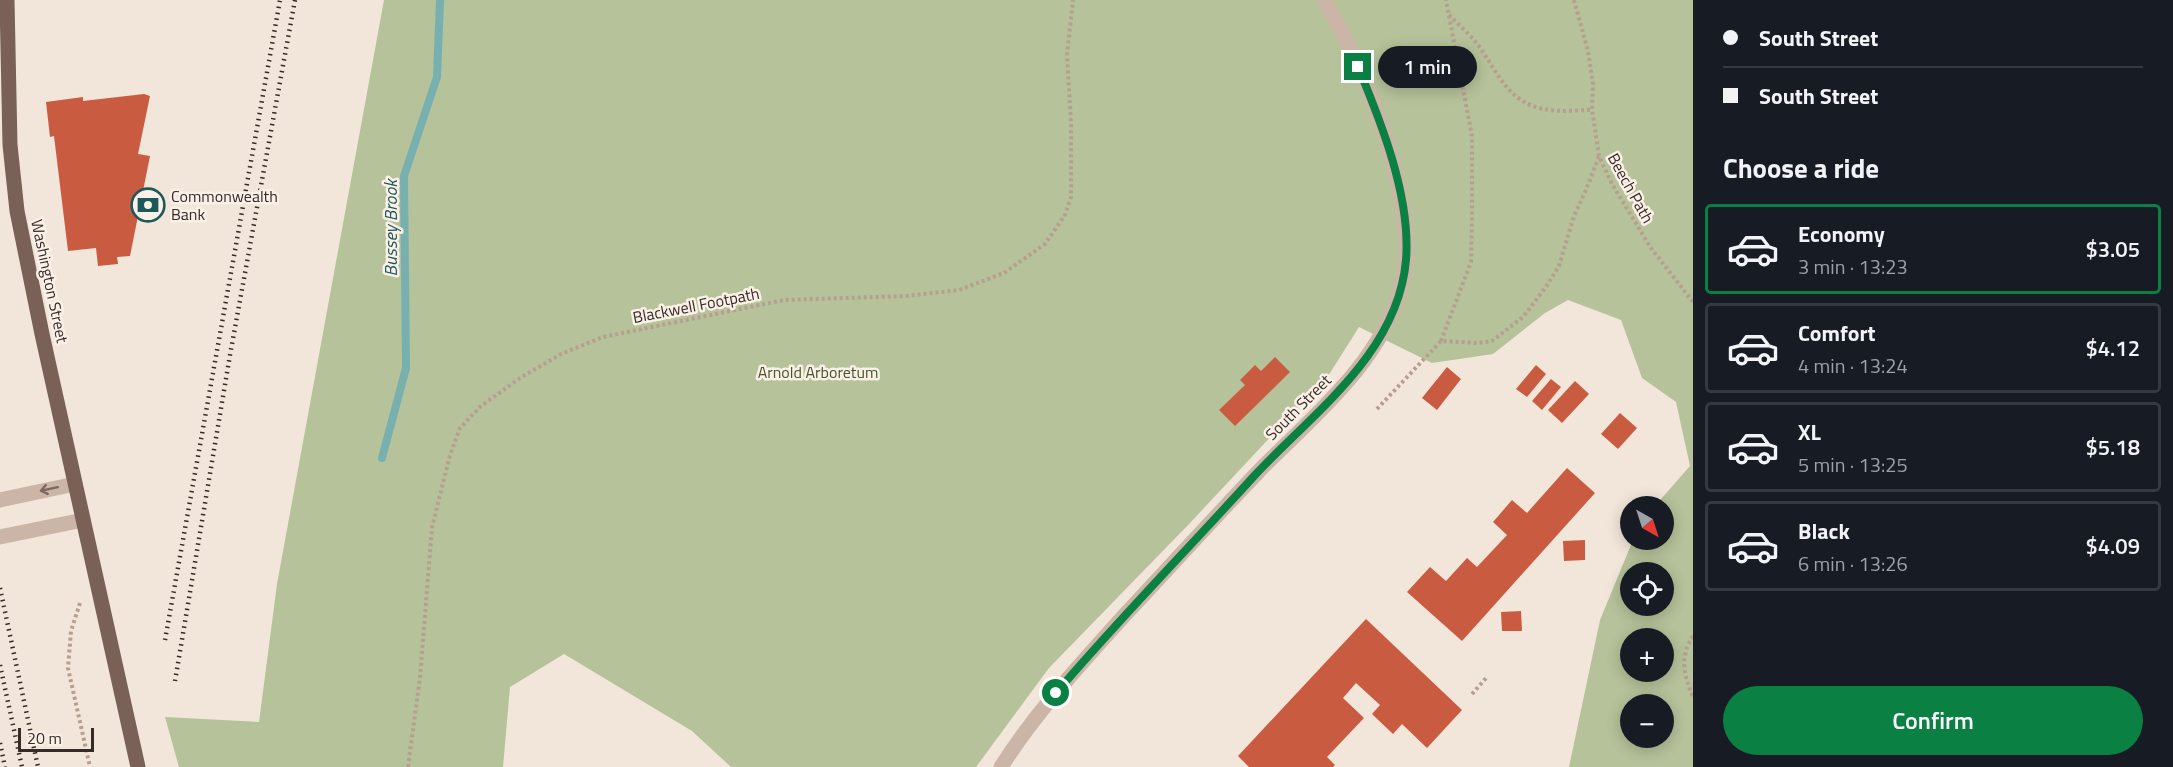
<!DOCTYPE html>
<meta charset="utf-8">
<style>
body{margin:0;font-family:"Titillium Web",sans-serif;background:#242831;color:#f1f3f6;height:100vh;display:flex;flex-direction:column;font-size:22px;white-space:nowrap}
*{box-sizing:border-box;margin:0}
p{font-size:20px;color:#9ea1a6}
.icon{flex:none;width:33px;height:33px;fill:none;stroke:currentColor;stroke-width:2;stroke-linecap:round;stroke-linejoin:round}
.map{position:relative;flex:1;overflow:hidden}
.side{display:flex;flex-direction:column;background:#171b24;width:480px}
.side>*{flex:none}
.banner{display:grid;align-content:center;height:132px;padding:0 30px;background:#171b24}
.needle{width:39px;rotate:141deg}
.tools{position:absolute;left:1620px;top:496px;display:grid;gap:12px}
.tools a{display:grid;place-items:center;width:54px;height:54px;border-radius:50%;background:#171b24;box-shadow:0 3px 15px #0003;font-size:30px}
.scale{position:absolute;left:18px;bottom:15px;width:76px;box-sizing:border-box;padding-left:6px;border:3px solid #362b27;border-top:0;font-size:16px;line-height:21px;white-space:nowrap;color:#362b27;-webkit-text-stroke:4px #faf0e7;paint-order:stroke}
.end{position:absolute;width:27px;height:27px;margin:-14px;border:8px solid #0b8043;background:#fff;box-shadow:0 0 0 3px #fff}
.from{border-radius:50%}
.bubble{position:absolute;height:42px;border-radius:21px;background:#171b24;box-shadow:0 3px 15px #0003;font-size:20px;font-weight:600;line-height:42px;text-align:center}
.banner b{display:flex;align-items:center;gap:21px;height:57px;font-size:22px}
.banner b+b{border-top:2px solid #363941}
.banner i{width:15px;height:15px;background:#f1f3f6}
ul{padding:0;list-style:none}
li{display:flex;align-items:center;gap:18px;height:90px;margin:0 12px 9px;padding:0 18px;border:3px solid #363941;border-radius:6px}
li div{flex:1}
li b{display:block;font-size:22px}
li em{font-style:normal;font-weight:600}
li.on{border-color:#0b8043}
li>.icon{width:54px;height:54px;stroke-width:1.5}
h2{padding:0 30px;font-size:27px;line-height:72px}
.primary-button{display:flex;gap:12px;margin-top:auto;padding:12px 30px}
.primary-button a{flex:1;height:69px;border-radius:36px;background:#0b8043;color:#fff;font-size:24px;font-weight:600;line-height:69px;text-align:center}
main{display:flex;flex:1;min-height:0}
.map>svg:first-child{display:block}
.green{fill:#b6c29a;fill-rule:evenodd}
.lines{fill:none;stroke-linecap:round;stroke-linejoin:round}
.stream{stroke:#78b0b0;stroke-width:8}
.building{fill:#c95b41}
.path{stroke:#b79f90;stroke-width:4;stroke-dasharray:3 3;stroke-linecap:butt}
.street{stroke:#cbb5a6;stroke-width:15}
.primary{stroke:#796158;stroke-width:15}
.rail{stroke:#362b27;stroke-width:4.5;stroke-dasharray:1.5 4.5;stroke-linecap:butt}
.oneway{stroke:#796960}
.route{stroke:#0b8043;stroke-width:8}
.labels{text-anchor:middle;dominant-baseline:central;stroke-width:5;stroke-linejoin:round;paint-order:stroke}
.street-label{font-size:16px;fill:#362b27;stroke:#faf0e7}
.poi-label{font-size:16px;fill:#362b27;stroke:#faf0e7;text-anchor:start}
.park-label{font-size:16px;fill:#48552a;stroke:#faf0e7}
.water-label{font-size:18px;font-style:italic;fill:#1b5859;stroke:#faf0e7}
</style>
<main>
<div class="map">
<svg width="1693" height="767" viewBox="0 0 1693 767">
<rect width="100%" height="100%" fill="#f2e6da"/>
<!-- green -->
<path class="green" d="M384,0H1693V767H1569L1600,620L1633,540H1664V507H1654L1690,466L1676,402L1642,378L1621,320L1568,300L1545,313L1493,354L1432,363L1359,327L1330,373L1190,523L1049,668L976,767H731L692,731L564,654L510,687L503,767H179L165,717L259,722L277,584ZM1630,573H1664V606H1630ZM1630,639H1664V672H1630ZM1630,705H1664V738H1630Z"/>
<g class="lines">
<!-- stream -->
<polyline class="stream" points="382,458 406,368 404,176 437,77 440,0"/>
</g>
<!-- building -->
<g class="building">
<polygon points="144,94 150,96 138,154 150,156 130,256 117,257 118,264 98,266 96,248 68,251 54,136 50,137 46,102 83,97 83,101"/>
<polygon points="1275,357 1290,372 1235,426 1219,410 1245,385 1240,380 1255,365 1261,371"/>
<polygon points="1536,365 1546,374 1527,397 1516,389"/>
<polygon points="1447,367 1461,379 1437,410 1422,398"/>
<polygon points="1551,379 1561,387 1542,410 1532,401"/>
<polygon points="1575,381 1589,394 1562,423 1548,410"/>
<polygon points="1620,413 1637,428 1618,449 1601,434"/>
<polygon points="1567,468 1595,493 1462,641 1407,592 1430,567 1446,581 1467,558 1477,567 1507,535 1493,522 1512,500 1527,513"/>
<polygon points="1585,540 1585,560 1564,561 1563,541"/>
<polygon points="1521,611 1522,631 1502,631 1501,612"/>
<polygon points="1366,619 1462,710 1427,748 1402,724 1393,734 1372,714 1380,705 1356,683 1343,698 1364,718 1327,757 1335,765 1333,767 1249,767 1238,756"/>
</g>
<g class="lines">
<!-- path -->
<g class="path">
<polyline points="1574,0 1588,51 1593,84 1592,110 1599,156 1612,184 1651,248 1693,302"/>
<path d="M1449,15C1457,23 1467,32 1475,41C1498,70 1506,105 1550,110C1563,112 1578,110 1592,110"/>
<polyline points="1441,341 1471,262 1472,219 1472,136 1446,0"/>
<polyline points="1377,409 1441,341 1478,343 1492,341 1523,317 1546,287 1559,266 1574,216 1586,190 1599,156"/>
<polyline points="80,603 71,631 68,668 90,767"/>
<path d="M1693,636C1679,657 1684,675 1693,697"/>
<polyline points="1472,694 1487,677"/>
<polyline points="408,767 420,678 432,527 450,455 460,428 481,406 520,378 561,354 603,337 784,300 906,296 959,290 1004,273 1045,244 1065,215 1071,197 1071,122 1067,55 1073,0"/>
</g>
<!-- street -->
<g class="street">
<polyline points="0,500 75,484"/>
<polyline points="0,537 83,520"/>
<path d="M1001,767C1035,713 1080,665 1122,618C1168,569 1213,519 1259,471C1313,416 1379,365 1401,288C1423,211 1365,67 1324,0"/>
</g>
<!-- primary -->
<polyline class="primary" points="7,0 10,145 17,211 42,334 138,767"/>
<!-- rail -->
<g class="rail">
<polyline points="0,588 38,767"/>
<polyline points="165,640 280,0"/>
<polyline points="0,665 22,767"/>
<polyline points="175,681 230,355 295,0"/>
<polyline points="0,743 5,767"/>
</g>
</g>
<!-- one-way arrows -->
<defs><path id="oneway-shaft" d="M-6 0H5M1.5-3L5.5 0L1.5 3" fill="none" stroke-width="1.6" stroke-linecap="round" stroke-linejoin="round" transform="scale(1.5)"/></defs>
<use class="oneway" href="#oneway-shaft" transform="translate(49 489) rotate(168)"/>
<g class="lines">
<!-- route -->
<path class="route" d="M1056,693C1120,618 1189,548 1255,475C1314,412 1398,353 1406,260C1411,198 1382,124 1358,67"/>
</g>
<!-- icons -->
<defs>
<g id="bank-ring" transform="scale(1.725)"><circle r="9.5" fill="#faf0e7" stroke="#1b5859" stroke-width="1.5"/><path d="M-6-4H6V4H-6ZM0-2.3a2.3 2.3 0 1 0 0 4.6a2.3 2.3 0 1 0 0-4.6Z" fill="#1b5859"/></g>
</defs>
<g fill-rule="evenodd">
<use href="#bank-ring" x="148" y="205"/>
</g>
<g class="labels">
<!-- street labels -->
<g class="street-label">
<text transform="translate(1631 188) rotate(61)">Beech Path</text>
<text transform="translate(50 281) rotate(78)">Washington Street</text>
<text transform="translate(696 305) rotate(-11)">Blackwell Footpath</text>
<text transform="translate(1298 407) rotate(-45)">South Street</text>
</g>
<!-- poi labels -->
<g class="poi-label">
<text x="171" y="196">Commonwealth<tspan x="171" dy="18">Bank</tspan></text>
</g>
<!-- park labels -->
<g class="park-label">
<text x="818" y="372">Arnold Arboretum</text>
</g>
<!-- water labels -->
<g class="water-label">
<text transform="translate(390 228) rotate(-90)">Bussey Brook</text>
</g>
</g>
</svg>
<div class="tools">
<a><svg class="needle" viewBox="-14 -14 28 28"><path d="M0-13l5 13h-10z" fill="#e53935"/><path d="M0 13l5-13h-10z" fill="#9ea1a6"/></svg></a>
<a><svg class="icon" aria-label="locate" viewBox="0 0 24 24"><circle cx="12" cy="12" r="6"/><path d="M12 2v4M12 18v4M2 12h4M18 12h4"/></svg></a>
<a>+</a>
<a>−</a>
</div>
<div class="scale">20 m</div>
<i class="end from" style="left:1056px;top:693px"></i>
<i class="end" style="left:1358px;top:67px"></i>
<div class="bubble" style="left:1378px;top:46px;width:99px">1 min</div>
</div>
<section class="side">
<div class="banner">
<b><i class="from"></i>South Street</b>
<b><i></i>South Street</b>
</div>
<h2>Choose a ride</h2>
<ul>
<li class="on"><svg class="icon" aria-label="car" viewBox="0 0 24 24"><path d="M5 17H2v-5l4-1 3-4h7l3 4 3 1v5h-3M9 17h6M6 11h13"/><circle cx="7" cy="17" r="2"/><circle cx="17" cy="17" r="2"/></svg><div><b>Economy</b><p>3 min · 13:23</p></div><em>$3.05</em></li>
<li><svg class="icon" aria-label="car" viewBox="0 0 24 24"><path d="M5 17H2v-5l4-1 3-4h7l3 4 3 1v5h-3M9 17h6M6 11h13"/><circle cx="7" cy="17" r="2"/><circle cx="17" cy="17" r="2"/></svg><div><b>Comfort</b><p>4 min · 13:24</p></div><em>$4.12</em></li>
<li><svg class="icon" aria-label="car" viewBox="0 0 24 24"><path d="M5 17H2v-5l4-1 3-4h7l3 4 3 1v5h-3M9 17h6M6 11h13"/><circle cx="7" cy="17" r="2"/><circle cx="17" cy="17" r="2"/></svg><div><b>XL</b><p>5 min · 13:25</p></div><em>$5.18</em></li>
<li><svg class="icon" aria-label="car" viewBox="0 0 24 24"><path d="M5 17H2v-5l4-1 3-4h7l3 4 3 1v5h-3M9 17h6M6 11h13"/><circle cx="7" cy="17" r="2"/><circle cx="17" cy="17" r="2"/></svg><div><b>Black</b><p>6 min · 13:26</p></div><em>$4.09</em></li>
</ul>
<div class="primary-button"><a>Confirm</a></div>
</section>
</main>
